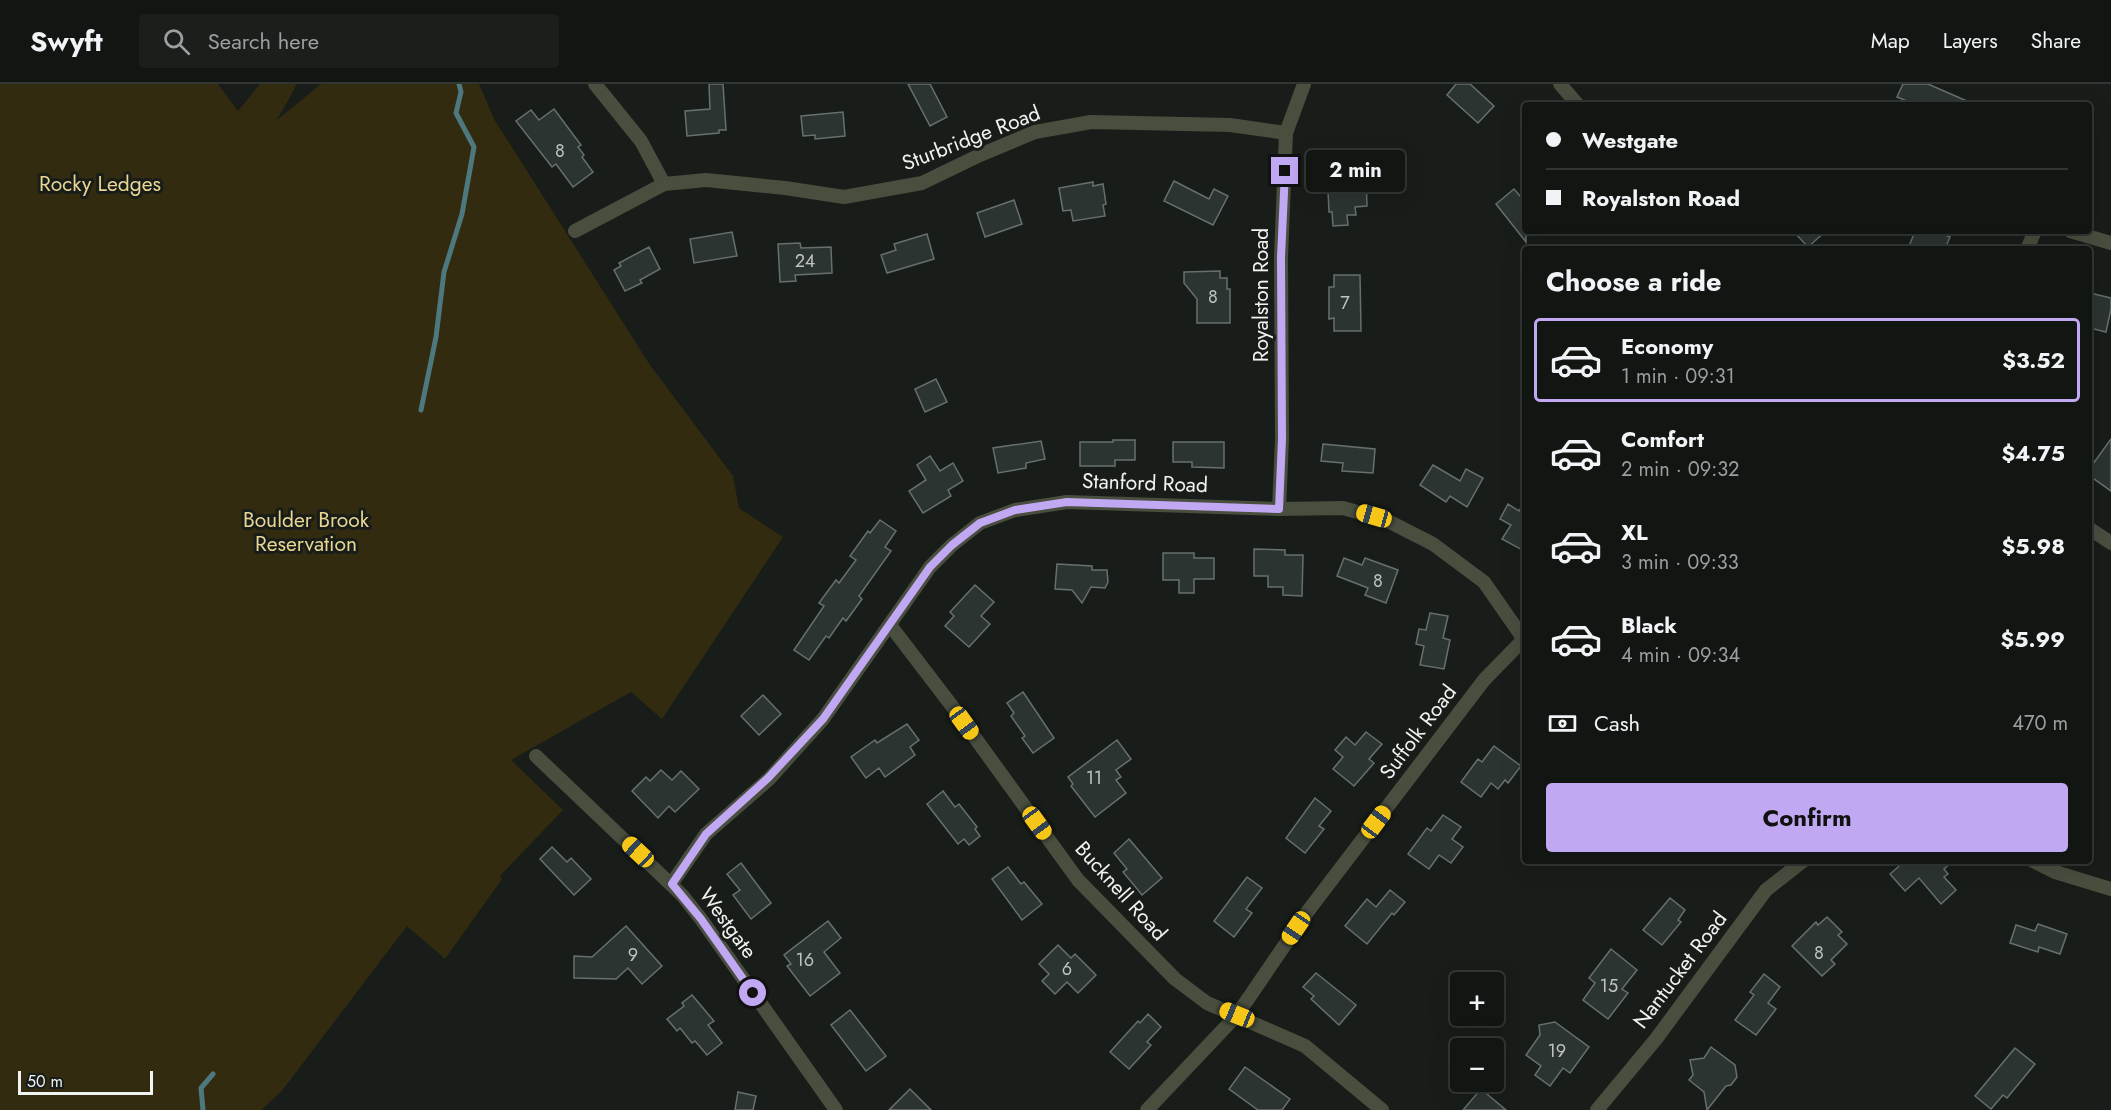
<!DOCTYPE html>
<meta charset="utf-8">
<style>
body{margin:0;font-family:Jost,sans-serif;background:#1b1f1c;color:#f1f3f6;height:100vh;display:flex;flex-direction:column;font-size:22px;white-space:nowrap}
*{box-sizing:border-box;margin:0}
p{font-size:20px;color:#9c9fa0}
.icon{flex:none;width:33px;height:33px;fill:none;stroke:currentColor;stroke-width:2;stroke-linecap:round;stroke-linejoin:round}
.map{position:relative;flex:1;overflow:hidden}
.sheet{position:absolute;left:1522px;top:162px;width:570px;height:618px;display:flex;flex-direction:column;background:#121613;border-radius:6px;box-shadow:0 6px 24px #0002,0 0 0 2px #313533}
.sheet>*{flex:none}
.guide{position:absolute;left:1522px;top:18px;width:570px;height:132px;border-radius:6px;box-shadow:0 6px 24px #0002,0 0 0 2px #313533;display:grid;align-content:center;height:132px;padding:0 24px;background:#121613}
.fabs{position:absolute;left:1450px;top:888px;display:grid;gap:12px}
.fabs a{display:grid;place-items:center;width:54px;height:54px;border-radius:6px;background:#121613;box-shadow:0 6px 24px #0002,0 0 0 2px #313533;font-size:30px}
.scale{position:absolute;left:18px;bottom:15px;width:135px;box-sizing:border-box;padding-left:6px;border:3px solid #f0f3f1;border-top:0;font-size:16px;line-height:21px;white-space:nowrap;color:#f0f3f1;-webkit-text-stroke:4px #181d19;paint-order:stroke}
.end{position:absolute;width:27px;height:27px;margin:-14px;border:8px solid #c1a8f3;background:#111;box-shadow:0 0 0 3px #111}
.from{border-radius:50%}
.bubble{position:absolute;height:42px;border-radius:6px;background:#121613;box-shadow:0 6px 24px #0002,0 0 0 2px #313533;font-size:20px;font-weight:700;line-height:42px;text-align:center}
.car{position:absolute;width:18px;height:36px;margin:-18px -9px;border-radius:8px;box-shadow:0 0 4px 2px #0007;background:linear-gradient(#f5c518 24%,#345 0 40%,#f5c518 0 76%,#345 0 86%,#f5c518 0)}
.guide b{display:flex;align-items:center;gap:21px;height:57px;font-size:22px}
.guide b+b{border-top:2px solid #313533}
.guide i{width:15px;height:15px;background:#f1f3f6}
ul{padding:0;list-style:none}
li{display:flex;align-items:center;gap:18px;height:84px;margin:0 12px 9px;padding:0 12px;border:3px solid transparent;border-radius:6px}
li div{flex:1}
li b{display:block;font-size:22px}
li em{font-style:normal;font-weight:700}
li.current{border-color:#c1a8f3}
li>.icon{width:54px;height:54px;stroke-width:1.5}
h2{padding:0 24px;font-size:27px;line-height:72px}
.pay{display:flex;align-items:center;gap:15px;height:66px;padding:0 24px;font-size:22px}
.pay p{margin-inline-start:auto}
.primary-button{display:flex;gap:12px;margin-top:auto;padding:12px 24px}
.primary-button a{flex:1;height:69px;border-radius:6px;background:#c1a8f3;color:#111;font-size:24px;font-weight:700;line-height:69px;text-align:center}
header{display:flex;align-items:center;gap:36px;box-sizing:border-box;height:84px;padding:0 30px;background:#121613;border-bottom:2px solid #313533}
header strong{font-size:28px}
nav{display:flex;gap:33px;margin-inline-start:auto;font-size:21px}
.search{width:420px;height:54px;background:#1b1f1c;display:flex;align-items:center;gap:15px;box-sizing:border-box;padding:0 21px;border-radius:6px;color:#9c9fa0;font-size:22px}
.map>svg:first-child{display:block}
.green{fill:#322b0f}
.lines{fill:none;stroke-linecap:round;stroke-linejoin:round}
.stream{stroke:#4d787e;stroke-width:5}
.building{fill:#2c3432;stroke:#67706e;stroke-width:1.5}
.street{stroke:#494e3f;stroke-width:14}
.route{stroke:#c1a8f3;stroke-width:8}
.labels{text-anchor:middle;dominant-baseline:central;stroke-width:6;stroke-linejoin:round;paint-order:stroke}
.number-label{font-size:18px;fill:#bfc3c1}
.street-label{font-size:21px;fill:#f0f3f1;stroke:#181d19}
.park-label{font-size:21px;fill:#e9d692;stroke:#181d19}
</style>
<header>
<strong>Swyft</strong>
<div class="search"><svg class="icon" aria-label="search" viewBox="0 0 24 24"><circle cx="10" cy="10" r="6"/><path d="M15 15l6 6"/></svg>Search here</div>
<nav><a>Map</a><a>Layers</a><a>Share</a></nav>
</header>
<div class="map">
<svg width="2111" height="1026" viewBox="0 0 2111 1026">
<rect width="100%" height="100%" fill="#181d19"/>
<!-- green -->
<polygon class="green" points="0,0 218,0 238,27 260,0 297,0 277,36 321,0 479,0 494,35 650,281 733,392 739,424 783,453 662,635 631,608 511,676 563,726 500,792 502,795 445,875 407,842 281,1008 261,1026 0,1026"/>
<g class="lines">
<!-- stream -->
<g class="stream">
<polyline points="421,326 436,253 444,188 462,130 474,63 456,29 461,8 459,0"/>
<polyline points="203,1026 201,1004 213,990"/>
</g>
</g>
<!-- building -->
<g class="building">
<polygon points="709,0 723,0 726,46 719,46 719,49 687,52 685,27 710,25"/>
<polygon points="908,0 930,0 947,33 930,42"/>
<polygon points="1456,0 1470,0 1494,22 1478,39 1447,11"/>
<polygon points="1903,0 1928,0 1976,21 1917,21 1897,13"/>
<polygon points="554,25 581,61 578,63 584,71 582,73 593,88 573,103 556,80 552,83 516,37 531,26 539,36"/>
<polygon points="843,28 845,52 815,55 815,51 803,52 801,32"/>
<polygon points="1355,86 1356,93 1366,93 1367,122 1355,123 1356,131 1347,131 1348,141 1333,142 1332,128 1329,128 1328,107 1330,107 1330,95 1333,95 1333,87"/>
<polygon points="1174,97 1209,115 1214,105 1228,112 1213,141 1164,117"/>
<polygon points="1093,98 1093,102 1103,100 1106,120 1103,121 1105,132 1073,137 1071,126 1063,127 1059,104"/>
<polygon points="1514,105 1526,119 1526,158 1496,120"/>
<polygon points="1014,116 1022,140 985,153 977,129"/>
<polygon points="1793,147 1826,147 1808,163"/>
<polygon points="1915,147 1935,147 1950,153 1945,165 1908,165"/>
<polygon points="732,148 737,172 694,179 690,155"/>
<polygon points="927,150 934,175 887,189 881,171 896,166 894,160"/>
<polygon points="800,159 801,164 831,163 832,189 795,191 796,197 780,198 778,160"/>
<polygon points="649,163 660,185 640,196 642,199 625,207 614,186 621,182 619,179"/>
<polygon points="1220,187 1220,194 1227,194 1227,205 1230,205 1230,239 1197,239 1197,215 1184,199 1184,188"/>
<polygon points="1334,191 1360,191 1361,247 1334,247 1334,234 1329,235 1329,203 1334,203"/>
<polygon points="2090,209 2111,214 2111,225 2106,248 2090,244"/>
<polygon points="936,295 947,318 925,328 915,305"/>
<polygon points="2111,355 2111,407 2090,392 2090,384"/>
<polygon points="1113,356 1135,356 1135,376 1115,376 1115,382 1080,382 1080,358 1113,358"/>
<polygon points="1041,357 1045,375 1026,379 1026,384 998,389 993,364"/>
<polygon points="1173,358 1224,358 1224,384 1192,383 1192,378 1173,378"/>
<polygon points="1323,360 1375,365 1373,389 1342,387 1343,379 1321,377"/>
<polygon points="930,372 940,387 953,379 963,397 948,406 951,412 923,429 909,407 926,396 917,381"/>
<polygon points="1433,381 1460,397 1466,385 1483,394 1467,423 1450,412 1446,418 1420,401"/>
<polygon points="1526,416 1526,468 1502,455 1511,441 1500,435 1508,420 1519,427"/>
<polygon points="880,436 896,447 885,463 891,467 859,512 862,515 846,537 843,534 829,554 826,552 809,576 794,566 824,522 819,519 836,496 839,499 856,476 850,472 868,447 870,449"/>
<polygon points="1254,465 1285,466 1285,471 1303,471 1302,512 1283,511 1283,503 1268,503 1268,492 1254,492"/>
<polygon points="1163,469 1194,469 1194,474 1214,474 1214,495 1194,495 1194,509 1179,509 1179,496 1163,496"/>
<polygon points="1344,474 1362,481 1365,474 1398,486 1386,519 1365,511 1368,504 1337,492"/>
<polygon points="1057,480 1092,482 1092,486 1107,486 1108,498 1105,504 1091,503 1082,519 1072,506 1055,505"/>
<polygon points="975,501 994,518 981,532 990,540 969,563 945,542 954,532 950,528"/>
<polygon points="1430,529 1448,532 1443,554 1450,556 1444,585 1420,581 1424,562 1416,560 1419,545 1426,546"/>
<polygon points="1023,608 1054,654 1033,669 1022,654 1025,652 1011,632 1014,629 1007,619"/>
<polygon points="763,611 781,630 759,651 741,632"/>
<polygon points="907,640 919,656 910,663 915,671 885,693 879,684 866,694 851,673 875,656 877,659"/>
<polygon points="1366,648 1382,660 1369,675 1374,679 1354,702 1333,685 1343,673 1335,666 1346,653 1355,661"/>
<polygon points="1117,656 1131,675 1116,686 1121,693 1116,696 1126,709 1095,733 1071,702 1073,700 1068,693"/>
<polygon points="1494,662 1521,682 1508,699 1505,696 1498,705 1491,699 1481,713 1461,698 1478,675 1482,678"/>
<polygon points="661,686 672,696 681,687 699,705 675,728 669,722 658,734 632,707 646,693 650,697"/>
<polygon points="943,707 955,723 959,720 977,743 975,745 980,752 969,761 964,755 958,760 927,720"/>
<polygon points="1315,714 1331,727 1319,742 1324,745 1305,769 1286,754"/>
<polygon points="1443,731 1461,743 1452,755 1463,763 1451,779 1439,771 1429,785 1408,770 1427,744 1431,747"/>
<polygon points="1129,755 1162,794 1142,811 1123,788 1127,785 1114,769"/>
<polygon points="552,763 567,778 571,774 591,795 574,811 540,775"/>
<polygon points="1905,777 1953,777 1944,785 1948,790 1944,793 1956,806 1941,820 1919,794 1905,807 1890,790"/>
<polygon points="741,779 771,819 751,835 733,811 740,806 727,790"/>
<polygon points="1008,783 1021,800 1024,798 1042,820 1022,836 992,795"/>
<polygon points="1247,793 1262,804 1246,825 1252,829 1234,853 1214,837"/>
<polygon points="1390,806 1405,818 1394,831 1392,829 1367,860 1345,842 1367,815 1376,823"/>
<polygon points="1670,814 1685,826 1678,836 1681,838 1662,861 1643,846"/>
<polygon points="1827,833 1842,848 1838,851 1847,860 1831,876 1835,880 1822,892 1792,862 1816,838 1818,841"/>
<polygon points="828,837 841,854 824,868 840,889 810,912 787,882 791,880 784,871"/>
<polygon points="2038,840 2067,850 2060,870 2039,863 2038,868 2010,859 2016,841 2035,847"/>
<polygon points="626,842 662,882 642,900 628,884 616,895 574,894 574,872 592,873"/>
<polygon points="1058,861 1071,874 1075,870 1096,891 1078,909 1067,898 1055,910 1042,897 1049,890 1039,880"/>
<polygon points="1611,865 1637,886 1622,905 1628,909 1608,935 1583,916 1595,899 1589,894"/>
<polygon points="1316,889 1356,921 1339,941 1311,915 1314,912 1303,903"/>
<polygon points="1764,890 1780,903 1768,919 1776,925 1756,951 1735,936 1754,911 1750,908"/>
<polygon points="692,911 714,937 708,941 722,959 707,971 695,957 692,959 680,944 677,947 667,935 684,922 682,919"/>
<polygon points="850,926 886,972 866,987 831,941"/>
<polygon points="1148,930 1161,943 1147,958 1151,961 1129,985 1110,968 1138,937 1140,939"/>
<polygon points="1555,938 1589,963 1570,989 1563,984 1550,1002 1535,991 1541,982 1526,971 1540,951 1539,941"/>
<polygon points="1711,963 1735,981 1737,993 1731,1001 1726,1002 1707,1026 1704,1008 1689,996 1693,991 1690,976 1704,974"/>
<polygon points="2015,964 2035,980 2007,1014 2003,1011 1991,1025 1975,1012"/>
<polygon points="1245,983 1290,1015 1282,1026 1258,1026 1229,1005"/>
<polygon points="910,1005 931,1026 889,1026"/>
<polygon points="1481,1005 1506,1026 1463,1026"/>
<polygon points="738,1008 756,1012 753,1026 735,1026"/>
</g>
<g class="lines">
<!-- street -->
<g class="street">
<polyline points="595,0 641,57 664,100"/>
<polyline points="1560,0 1578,21"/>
<polyline points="575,147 664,100 706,96 785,104 844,113 922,99 980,71 1035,48 1091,38 1230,41 1286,49"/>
<polyline points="2070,147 2111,159"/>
<polyline points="2027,165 2035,147"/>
<polyline points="1279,425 1282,355 1281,173 1286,49 1304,0"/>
<polyline points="2090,445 2111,459"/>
<polyline points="890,541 952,622 1078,796 1175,895 1207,919 1305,962 1382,1026"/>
<polyline points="536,672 682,811 701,835 836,1026"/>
<polyline points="2033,777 2055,788 2111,805"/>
<polyline points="672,799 706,750 769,695 823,635 930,483 952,461 980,439 1015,426 1067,418 1279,425 1343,424 1386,436 1433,460 1484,498 1523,554"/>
<polyline points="1147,1026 1237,931 1308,827 1484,596 1526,553"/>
<polyline points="1597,1026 1656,955 1766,806 1803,777"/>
</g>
</g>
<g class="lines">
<!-- route -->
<polyline class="route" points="753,909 701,835 672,800 706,750 768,694 823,635 930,483 952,461 980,439 1015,426 1067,418 1279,425 1282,355 1281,173 1285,87"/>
</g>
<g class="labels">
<!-- number labels -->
<g class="number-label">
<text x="560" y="67">8</text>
<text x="805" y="177">24</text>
<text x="1213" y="213">8</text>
<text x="1345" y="219">7</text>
<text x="1378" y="497">8</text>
<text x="1094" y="694">11</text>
<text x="1819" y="869">8</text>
<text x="633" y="871">9</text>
<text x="805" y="876">16</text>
<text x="1067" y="885">6</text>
<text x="1609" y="902">15</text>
<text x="1557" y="967">19</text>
</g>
<!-- street labels -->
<g class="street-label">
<text transform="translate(971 54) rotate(-21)">Sturbridge Road</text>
<text transform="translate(1261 211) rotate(-90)">Royalston Road</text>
<text transform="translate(1145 399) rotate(2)">Stanford Road</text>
<text transform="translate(1418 648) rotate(-53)">Suffolk Road</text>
<text transform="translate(1121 807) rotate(48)">Bucknell Road</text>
<text transform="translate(728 839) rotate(54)">Westgate</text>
<text transform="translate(1680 886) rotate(-53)">Nantucket Road</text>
</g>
<!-- park labels -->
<g class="park-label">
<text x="100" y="100">Rocky Ledges</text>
<text x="306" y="436">Boulder Brook<tspan x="306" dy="24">Reservation</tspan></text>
</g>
</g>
</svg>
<div class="fabs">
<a>+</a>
<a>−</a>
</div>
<div class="scale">50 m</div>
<i class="end from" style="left:753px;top:909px"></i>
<i class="end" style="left:1285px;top:87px"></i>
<div class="bubble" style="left:1306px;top:66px;width:99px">2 min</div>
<i class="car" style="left:1374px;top:432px;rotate:286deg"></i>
<i class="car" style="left:964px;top:639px;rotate:144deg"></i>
<i class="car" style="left:1376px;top:738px;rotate:37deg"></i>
<i class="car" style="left:1037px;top:739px;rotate:144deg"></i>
<i class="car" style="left:638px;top:768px;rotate:313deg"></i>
<i class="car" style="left:1296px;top:844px;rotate:214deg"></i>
<i class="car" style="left:1237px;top:931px;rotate:292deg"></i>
<div class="guide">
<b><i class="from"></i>Westgate</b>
<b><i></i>Royalston Road</b>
</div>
<section class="sheet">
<h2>Choose a ride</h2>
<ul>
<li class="current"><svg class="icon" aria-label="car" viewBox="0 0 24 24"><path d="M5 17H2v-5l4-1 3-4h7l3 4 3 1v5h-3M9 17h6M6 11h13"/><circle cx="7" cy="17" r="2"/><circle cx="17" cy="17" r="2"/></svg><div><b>Economy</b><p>1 min · 09:31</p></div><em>$3.52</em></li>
<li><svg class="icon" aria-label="car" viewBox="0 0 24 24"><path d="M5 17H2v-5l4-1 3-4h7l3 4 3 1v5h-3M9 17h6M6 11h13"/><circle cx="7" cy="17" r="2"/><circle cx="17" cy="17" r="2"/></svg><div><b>Comfort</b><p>2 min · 09:32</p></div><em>$4.75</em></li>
<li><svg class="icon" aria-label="car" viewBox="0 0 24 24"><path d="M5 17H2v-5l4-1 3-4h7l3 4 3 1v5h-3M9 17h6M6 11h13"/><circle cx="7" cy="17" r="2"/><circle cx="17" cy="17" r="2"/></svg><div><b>XL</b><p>3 min · 09:33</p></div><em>$5.98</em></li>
<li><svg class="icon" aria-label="car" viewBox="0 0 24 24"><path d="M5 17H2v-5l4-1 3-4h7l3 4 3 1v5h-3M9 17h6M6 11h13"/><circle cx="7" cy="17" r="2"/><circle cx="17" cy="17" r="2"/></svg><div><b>Black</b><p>4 min · 09:34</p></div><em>$5.99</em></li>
</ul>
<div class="pay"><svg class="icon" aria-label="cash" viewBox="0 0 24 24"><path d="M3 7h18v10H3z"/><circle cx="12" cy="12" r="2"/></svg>Cash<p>470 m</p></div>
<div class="primary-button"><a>Confirm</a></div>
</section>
</div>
